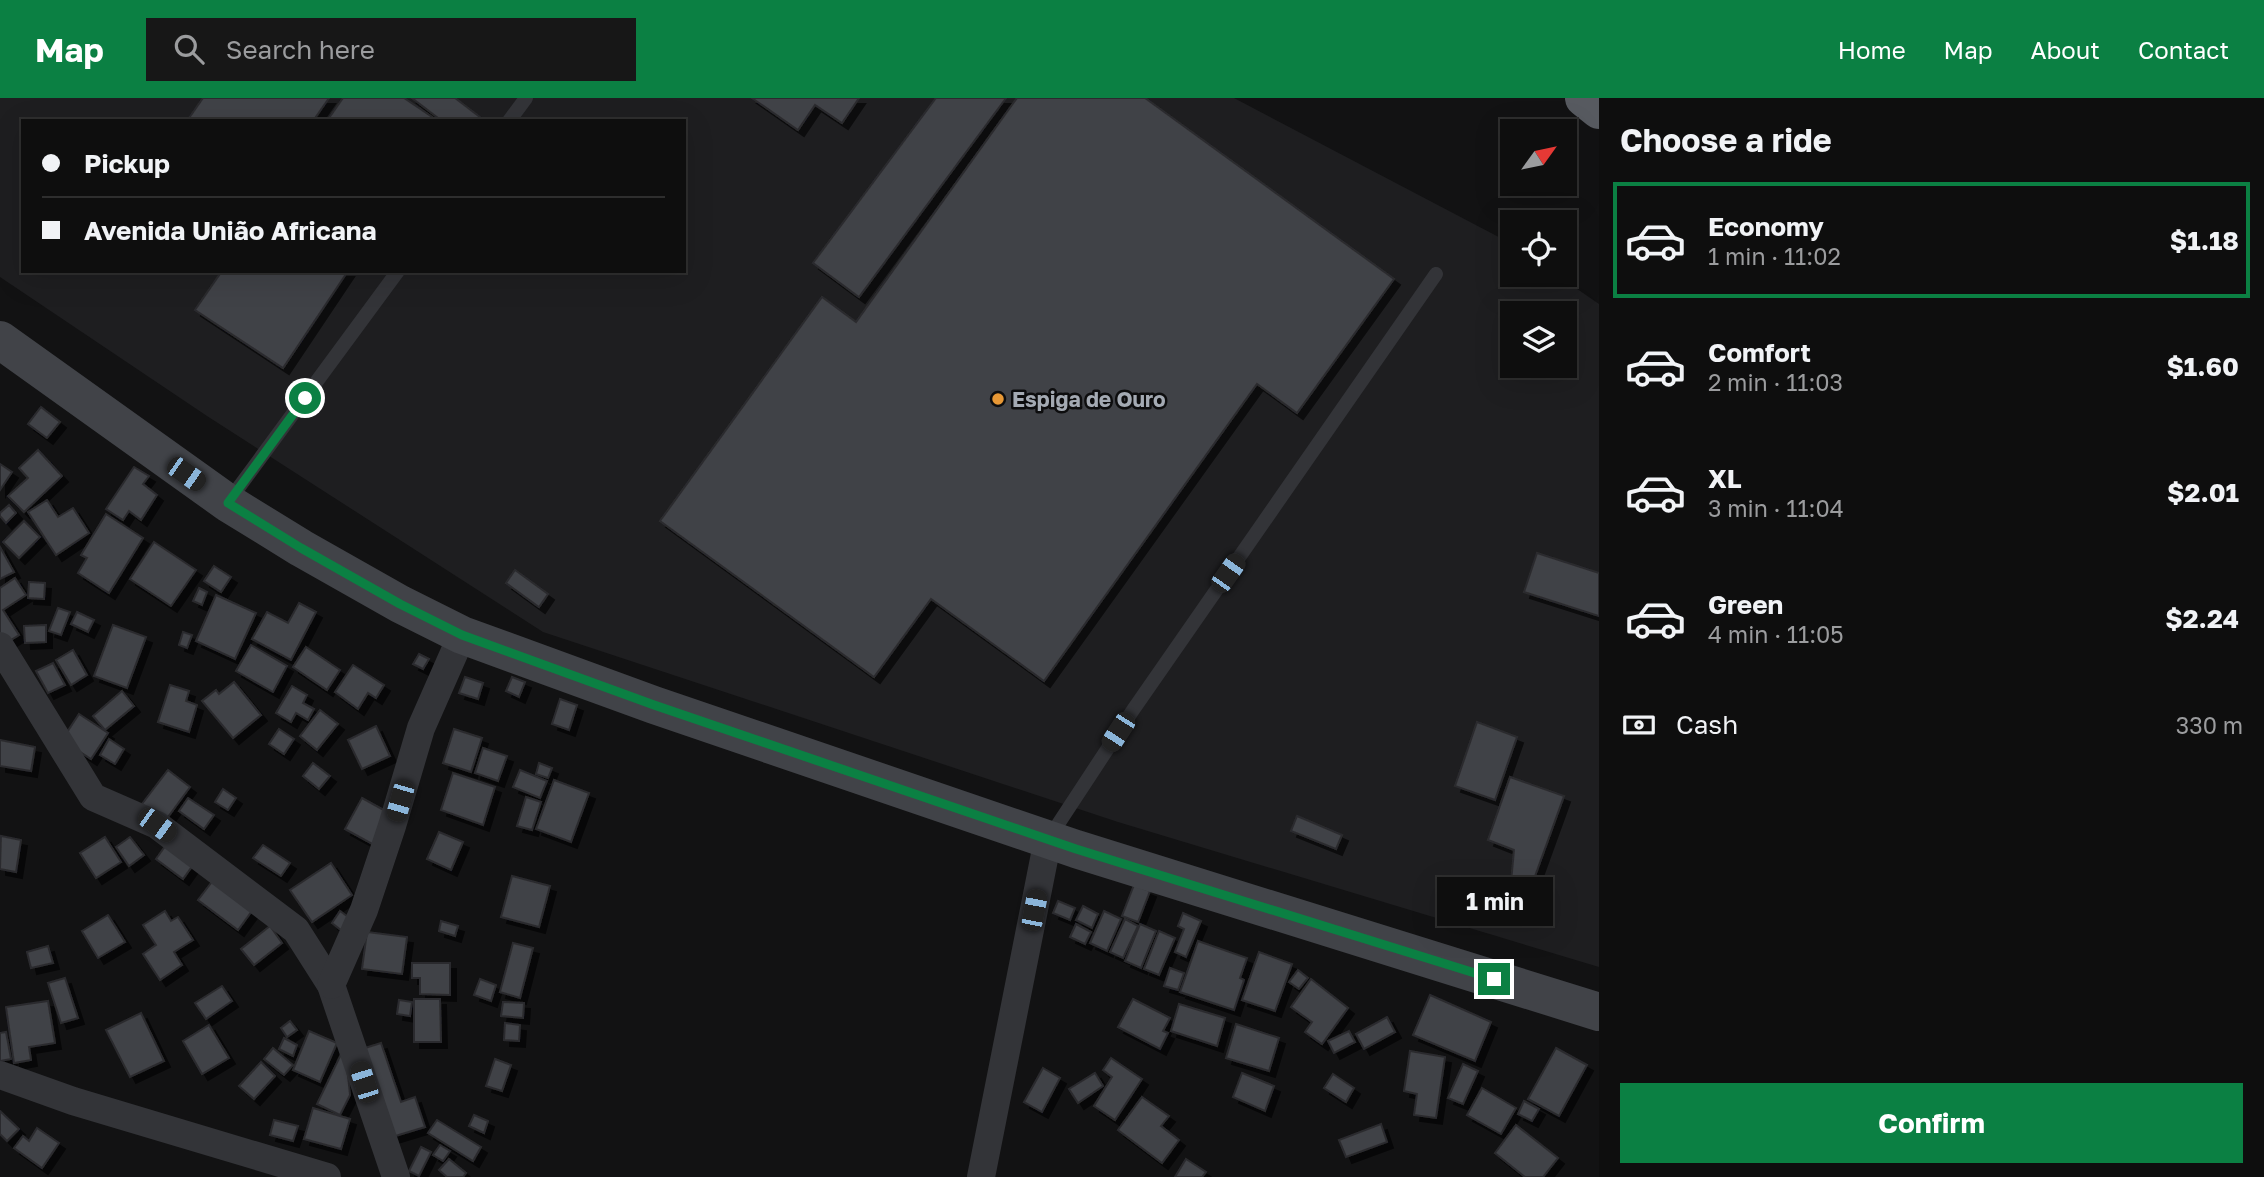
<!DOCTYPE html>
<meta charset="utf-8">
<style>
body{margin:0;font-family:"Golos Text",sans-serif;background:#171717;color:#f1f3f6;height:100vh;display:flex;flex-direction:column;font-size:26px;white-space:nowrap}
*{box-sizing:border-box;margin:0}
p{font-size:23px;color:#9b9c9e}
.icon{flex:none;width:38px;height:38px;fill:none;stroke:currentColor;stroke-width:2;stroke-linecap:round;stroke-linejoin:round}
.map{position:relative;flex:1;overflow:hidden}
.panel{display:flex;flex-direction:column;background:#0e0e0e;width:665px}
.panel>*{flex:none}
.top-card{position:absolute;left:21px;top:21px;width:665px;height:154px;border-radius:0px;box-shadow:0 7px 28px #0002,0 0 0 2px #2e2e2e;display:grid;align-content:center;height:154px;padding:0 21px;background:#0e0e0e}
.needle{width:46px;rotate:57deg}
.buttons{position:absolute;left:1500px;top:21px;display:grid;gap:14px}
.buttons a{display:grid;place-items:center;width:77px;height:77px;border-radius:0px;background:#0e0e0e;box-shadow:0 7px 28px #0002,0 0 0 2px #2e2e2e;font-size:35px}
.end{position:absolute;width:32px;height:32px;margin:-16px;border:9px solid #0b8043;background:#fff;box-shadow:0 0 0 4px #fff}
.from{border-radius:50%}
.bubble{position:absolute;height:49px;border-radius:0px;background:#0e0e0e;box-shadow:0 7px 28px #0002,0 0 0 2px #2e2e2e;font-size:23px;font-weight:700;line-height:49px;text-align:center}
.car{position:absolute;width:21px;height:42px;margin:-21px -10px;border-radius:9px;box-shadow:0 0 5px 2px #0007;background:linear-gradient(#222 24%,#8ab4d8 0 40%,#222 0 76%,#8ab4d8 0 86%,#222 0)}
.top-card b{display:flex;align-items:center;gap:24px;height:66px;font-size:26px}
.top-card b+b{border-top:2px solid #2e2e2e}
.top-card i{width:18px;height:18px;background:#f1f3f6}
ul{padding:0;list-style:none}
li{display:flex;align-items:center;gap:21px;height:116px;margin:0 14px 10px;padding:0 7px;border:4px solid transparent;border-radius:0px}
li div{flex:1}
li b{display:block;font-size:26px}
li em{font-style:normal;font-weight:700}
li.on{border-color:#0b8043}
li>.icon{width:63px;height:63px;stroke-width:1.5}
h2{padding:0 21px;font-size:32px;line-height:84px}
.pay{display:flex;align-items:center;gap:18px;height:77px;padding:0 21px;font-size:26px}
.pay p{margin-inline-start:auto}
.primary-button{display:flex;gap:14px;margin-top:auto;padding:14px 21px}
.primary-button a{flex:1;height:80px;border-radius:0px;background:#0b8043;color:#fff;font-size:28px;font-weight:700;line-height:80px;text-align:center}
header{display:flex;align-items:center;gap:42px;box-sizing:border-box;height:98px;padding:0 35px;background:#0b8043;color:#fff}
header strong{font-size:33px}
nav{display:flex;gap:38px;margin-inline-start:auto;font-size:24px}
.search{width:490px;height:63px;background:#171717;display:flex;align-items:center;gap:18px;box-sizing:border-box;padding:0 24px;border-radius:0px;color:#9b9c9e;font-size:26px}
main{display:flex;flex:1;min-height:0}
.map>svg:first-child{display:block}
.built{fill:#1e1e20;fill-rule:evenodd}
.building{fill:#414246;stroke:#2c2c2f;stroke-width:2;filter:url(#shadow)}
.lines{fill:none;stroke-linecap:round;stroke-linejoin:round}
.service{stroke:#333438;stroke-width:14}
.minor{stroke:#333438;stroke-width:28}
.secondary{stroke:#414348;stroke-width:38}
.trunk{stroke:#575a60;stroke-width:38}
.route{stroke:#0b8043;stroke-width:9}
.poi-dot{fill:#e89835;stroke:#0d0d0e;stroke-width:2.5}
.labels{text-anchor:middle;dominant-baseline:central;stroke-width:5;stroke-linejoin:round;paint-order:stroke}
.poi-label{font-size:21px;font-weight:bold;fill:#a4aab3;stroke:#0d0d0e;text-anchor:start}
</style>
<header>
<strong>Map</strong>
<div class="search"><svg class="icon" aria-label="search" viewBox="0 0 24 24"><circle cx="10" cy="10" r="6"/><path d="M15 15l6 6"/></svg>Search here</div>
<nav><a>Home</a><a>Map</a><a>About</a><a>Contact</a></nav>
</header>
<main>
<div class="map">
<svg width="1599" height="1079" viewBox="0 0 1599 1079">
<defs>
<filter id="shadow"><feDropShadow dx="6" dy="6" stdDeviation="0" flood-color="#0009"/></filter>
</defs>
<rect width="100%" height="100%" fill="#121213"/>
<!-- built -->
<path class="built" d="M0,0H1234L1512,146V177H1557L1599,206V869L1118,724L543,534L207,318L0,179ZM23,23H684V173H23ZM1512,215H1564V268H1512Z"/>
<!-- building -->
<g class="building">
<polygon points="203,0 329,0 313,23 187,23"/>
<polygon points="343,0 404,0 438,23 327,23"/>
<polygon points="412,0 455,0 485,23 442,23"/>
<polygon points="752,0 859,0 842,25 815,7 798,32"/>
<polygon points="936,0 1006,0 859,199 813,165"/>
<polygon points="1017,0 1145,0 1394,181 1297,315 1257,286 1044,583 931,501 874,579 660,423 822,199 856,224"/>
<polygon points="222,173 348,173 283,270 195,212"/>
<polygon points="41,309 60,324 47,340 28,326"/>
<polygon points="38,352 62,378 24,414 8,398 28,380 19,370"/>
<polygon points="0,366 12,374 0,392"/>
<polygon points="134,369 149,378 143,386 157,397 141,422 129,413 123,422 106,411"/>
<polygon points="47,402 58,419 73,410 89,435 56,457 28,414"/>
<polygon points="9,407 16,415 6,425 0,418 0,415"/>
<polygon points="106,416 143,440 109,495 78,475 87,460 81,457"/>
<polygon points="24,423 40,439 19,460 3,444"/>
<polygon points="154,444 196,472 171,508 130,481"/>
<polygon points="0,449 14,474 0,481"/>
<polygon points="1537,455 1599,475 1599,518 1524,494"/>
<polygon points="214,468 231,479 221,494 204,483"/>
<polygon points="515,472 548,496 539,509 506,485"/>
<polygon points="15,480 26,497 3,512 19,537 6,545 0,535 0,490"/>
<polygon points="29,484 45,485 44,501 28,500"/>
<polygon points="199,490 207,494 202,507 193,503"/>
<polygon points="216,497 256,515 235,561 196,543"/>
<polygon points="299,505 316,514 291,562 252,541 267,514 288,525"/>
<polygon points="58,510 70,514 61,537 49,533"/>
<polygon points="77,514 94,522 88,534 71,526"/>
<polygon points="46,527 46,544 25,545 24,528"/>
<polygon points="113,527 146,539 127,590 94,578"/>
<polygon points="183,534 192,537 187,550 179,547"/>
<polygon points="251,547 287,568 273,594 236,573"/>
<polygon points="306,549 340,572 327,592 293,569"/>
<polygon points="73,552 87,577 71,587 56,562"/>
<polygon points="419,556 429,561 423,571 413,566"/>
<polygon points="53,565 65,587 48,595 36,573"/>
<polygon points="353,567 384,587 376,600 368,595 358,611 335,594"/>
<polygon points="465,579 483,585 478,601 459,595"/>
<polygon points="512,579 525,584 519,599 506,593"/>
<polygon points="234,584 261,617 233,640 202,603 216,592 219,596"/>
<polygon points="170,587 189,593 186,603 197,607 189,634 158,624"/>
<polygon points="292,588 307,597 303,605 314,611 308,622 296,615 291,624 276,615"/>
<polygon points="122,593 134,608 105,632 93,618"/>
<polygon points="560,601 577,607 569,632 552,626"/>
<polygon points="320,612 338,626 317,652 300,638"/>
<polygon points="79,616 108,635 91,661 62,642"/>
<polygon points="1477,624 1517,639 1495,702 1455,688"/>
<polygon points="376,628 390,658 362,671 348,642"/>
<polygon points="279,631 294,641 284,656 269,646"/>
<polygon points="454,631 482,640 471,674 443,665"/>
<polygon points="109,641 124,651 115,666 100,657"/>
<polygon points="0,642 35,649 31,673 0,668"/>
<polygon points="483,650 507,658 498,683 475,675"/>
<polygon points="313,665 330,678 319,691 303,678"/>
<polygon points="539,665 552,670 548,680 536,676"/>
<polygon points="168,672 190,689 165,723 142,706"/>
<polygon points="520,672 547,683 540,700 513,689"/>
<polygon points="453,675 495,689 483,727 441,712"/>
<polygon points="1510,679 1564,698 1530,792 1511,785 1514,752 1488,742"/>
<polygon points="554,682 589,695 571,744 536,731"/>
<polygon points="223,691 236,700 228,712 215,704"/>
<polygon points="526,699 541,704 532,732 517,728"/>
<polygon points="188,700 214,717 204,731 179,713"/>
<polygon points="362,700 391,716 374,747 345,731"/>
<polygon points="1297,718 1342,737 1336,751 1291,733"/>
<polygon points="439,734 463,744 451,772 427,761"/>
<polygon points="1,738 21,742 16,774 0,771"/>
<polygon points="105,739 121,764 96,780 80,755"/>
<polygon points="130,739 144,757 129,768 116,749"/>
<polygon points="171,740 198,760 183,781 156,761"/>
<polygon points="263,747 290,765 281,778 253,760"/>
<polygon points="331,765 352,797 312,824 290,792"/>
<polygon points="218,776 257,806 238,832 198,802"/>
<polygon points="512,778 550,788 539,829 501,819"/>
<polygon points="1134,787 1150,793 1138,824 1122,818"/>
<polygon points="1058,803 1075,810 1070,822 1053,815"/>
<polygon points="1083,808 1098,816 1092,830 1076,822"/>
<polygon points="165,813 171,823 178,819 193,842 174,854 182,867 160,882 143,856 156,847 143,827"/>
<polygon points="340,813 355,824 346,836 332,825"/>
<polygon points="1104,813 1121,821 1107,853 1090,845"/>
<polygon points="1183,815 1201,823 1186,859 1175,854 1184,831 1178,828"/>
<polygon points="108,817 125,844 98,860 82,833"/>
<polygon points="1125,821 1138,828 1123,860 1110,854"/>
<polygon points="441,823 458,828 455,838 439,833"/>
<polygon points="1076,826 1091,834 1085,846 1070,839"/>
<polygon points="1140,826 1156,833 1141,870 1125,863"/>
<polygon points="270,828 282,845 254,867 241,851"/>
<polygon points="1159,833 1175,840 1159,877 1144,871"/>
<polygon points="367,834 407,839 402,876 362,871"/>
<polygon points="1198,843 1247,860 1240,880 1244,882 1234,912 1180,894"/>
<polygon points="513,845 533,850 520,900 500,894"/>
<polygon points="48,848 53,865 31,870 27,854"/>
<polygon points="1259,854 1292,866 1275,913 1242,902"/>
<polygon points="412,865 450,865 450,897 420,896 420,880 412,880"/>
<polygon points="1170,870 1184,875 1178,892 1164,888"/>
<polygon points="1298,872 1308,880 1299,891 1289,884"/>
<polygon points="65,880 78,920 61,925 48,885"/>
<polygon points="480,881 496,887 491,903 474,897"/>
<polygon points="1311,881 1348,910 1322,946 1305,934 1312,924 1291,909"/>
<polygon points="222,888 232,903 206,921 195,905"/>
<polygon points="1430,897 1491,924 1475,963 1413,937"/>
<polygon points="414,901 440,901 441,944 414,944"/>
<polygon points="1133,901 1170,920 1163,933 1168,935 1160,951 1118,929"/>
<polygon points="399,902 412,904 410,918 397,916"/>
<polygon points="48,903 55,945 29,949 31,962 14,965 6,909"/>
<polygon points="503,904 524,905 523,920 501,918"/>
<polygon points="1179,906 1225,920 1217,948 1171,933"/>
<polygon points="141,915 164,963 130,979 106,932"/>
<polygon points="1387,919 1395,934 1364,951 1356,936"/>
<polygon points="290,923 297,932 287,939 281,930"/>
<polygon points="505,925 520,927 519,943 504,942"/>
<polygon points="1236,926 1279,940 1269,973 1226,960"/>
<polygon points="209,927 229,960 202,976 183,943"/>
<polygon points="309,933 337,945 320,984 293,972"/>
<polygon points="1349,933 1355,944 1334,955 1328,943"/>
<polygon points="6,934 11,961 0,963 0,935"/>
<polygon points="284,940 297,947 293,958 279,951"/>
<polygon points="381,945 401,1004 415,999 425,1029 392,1039 362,951"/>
<polygon points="345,948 350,997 340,1017 317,1006"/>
<polygon points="273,950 293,967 284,977 264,961"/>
<polygon points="1556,950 1587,967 1559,1018 1528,1001"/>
<polygon points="1410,953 1445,959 1436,1020 1414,1017 1417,996 1404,993"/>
<polygon points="1111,960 1142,981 1115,1022 1094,1008 1112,979 1103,972"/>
<polygon points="495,961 511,967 502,993 486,988"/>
<polygon points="261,964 275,978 254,1001 239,988"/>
<polygon points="1463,966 1478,973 1463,1006 1448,1000"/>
<polygon points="1043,970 1060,980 1042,1014 1024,1004"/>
<polygon points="1095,975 1103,988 1078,1005 1069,991"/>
<polygon points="1242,975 1274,988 1265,1013 1233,999"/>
<polygon points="1333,976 1354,990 1346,1004 1324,990"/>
<polygon points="1482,990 1516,1010 1501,1036 1467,1017"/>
<polygon points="1142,999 1169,1018 1161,1028 1179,1042 1162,1065 1118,1032"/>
<polygon points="1524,1003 1539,1011 1532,1023 1518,1016"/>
<polygon points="313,1010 350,1021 341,1051 304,1041"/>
<polygon points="0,1013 19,1031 7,1043 0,1036"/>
<polygon points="474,1017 488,1023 484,1035 469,1028"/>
<polygon points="274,1022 298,1028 293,1043 270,1037"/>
<polygon points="437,1022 481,1049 473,1063 428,1035"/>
<polygon points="1381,1026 1387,1044 1346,1059 1339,1042"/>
<polygon points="1516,1027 1558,1060 1543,1079 1525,1079 1495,1055"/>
<polygon points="37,1030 59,1045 42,1070 14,1050 23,1038 29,1043"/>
<polygon points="440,1047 450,1053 443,1063 433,1057"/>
<polygon points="421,1049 431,1054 419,1078 409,1073"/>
<polygon points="449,1061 466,1075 463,1079 447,1079 439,1072"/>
<polygon points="1186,1061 1206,1074 1202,1079 1175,1079"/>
</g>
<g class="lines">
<!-- service -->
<g class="service">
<polyline points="509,23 526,0"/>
<polyline points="228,404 398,173"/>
<polyline points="1049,740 1133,612 1436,176"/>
</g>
<!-- minor -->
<g class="minor">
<polyline points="0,548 93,699 157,727 296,832 331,887 396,1079"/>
<polyline points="331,887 364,812 392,728 421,630 462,537"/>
<polyline points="0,977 73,1003 327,1079"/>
<polyline points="981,1079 1048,741"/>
</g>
<!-- secondary -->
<polyline class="secondary" points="0,242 228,405 301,450 400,506 462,537 654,607 1076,751 1599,914"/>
<!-- trunk -->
<polyline class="trunk" points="1584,0 1599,12"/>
</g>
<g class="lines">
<!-- route -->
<polyline class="route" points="305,300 228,405 301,450 400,506 462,537 654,607 1076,751 1494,881"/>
</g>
<!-- markers -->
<circle class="poi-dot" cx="998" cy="301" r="7"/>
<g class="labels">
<!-- poi labels -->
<g class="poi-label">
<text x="1012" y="301">Espiga de Ouro</text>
</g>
</g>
</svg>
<div class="buttons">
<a><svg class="needle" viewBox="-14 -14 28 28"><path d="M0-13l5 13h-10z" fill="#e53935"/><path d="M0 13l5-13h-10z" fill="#9b9c9e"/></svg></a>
<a><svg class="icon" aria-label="locate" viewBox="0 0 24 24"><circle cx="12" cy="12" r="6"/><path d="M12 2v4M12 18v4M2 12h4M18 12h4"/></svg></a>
<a><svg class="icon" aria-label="layers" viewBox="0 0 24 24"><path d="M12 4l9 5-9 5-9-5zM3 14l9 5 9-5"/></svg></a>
</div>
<i class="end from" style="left:305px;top:300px"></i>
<i class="end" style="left:1494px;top:881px"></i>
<div class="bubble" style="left:1437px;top:779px;width:116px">1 min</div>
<i class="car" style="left:186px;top:376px;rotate:125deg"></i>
<i class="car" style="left:1228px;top:475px;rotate:35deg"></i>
<i class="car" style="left:1118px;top:634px;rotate:213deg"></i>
<i class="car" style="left:400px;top:703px;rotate:196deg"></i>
<i class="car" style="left:157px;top:727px;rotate:126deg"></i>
<i class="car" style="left:1034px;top:812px;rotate:11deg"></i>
<i class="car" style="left:364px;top:984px;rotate:342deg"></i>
<div class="top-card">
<b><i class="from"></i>Pickup</b>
<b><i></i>Avenida União Africana</b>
</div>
</div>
<section class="panel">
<h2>Choose a ride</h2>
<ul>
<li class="on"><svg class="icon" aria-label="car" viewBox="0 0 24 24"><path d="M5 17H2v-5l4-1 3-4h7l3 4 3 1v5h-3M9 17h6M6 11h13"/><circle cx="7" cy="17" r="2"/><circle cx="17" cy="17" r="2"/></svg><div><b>Economy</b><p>1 min · 11:02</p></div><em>$1.18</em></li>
<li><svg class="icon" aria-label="car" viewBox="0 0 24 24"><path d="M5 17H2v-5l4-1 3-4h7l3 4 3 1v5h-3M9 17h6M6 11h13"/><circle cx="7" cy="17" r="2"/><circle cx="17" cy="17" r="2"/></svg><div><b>Comfort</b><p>2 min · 11:03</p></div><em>$1.60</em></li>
<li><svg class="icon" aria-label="car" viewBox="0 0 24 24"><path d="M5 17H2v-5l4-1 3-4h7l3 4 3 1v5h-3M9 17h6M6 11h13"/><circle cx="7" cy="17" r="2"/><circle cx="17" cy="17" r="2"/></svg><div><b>XL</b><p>3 min · 11:04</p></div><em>$2.01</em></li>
<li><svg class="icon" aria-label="car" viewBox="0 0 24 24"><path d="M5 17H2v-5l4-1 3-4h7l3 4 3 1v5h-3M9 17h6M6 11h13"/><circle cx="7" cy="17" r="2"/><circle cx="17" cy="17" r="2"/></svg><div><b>Green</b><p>4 min · 11:05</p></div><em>$2.24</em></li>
</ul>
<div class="pay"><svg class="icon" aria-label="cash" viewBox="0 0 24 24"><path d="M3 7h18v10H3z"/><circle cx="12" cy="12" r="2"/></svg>Cash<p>330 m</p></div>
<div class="primary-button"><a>Confirm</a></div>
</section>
</main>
